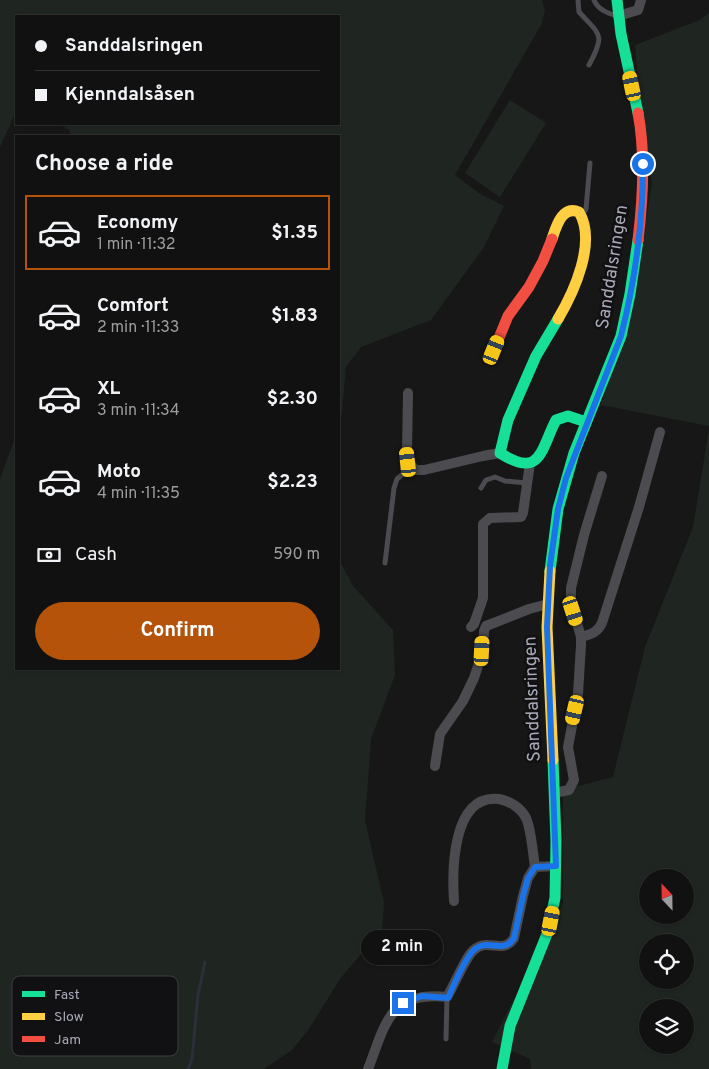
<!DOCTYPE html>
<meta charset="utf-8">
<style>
body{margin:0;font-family:Overpass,sans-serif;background:#1a1a1a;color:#f1f3f6;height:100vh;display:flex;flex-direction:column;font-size:19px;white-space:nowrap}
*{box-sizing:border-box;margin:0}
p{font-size:16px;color:#9c9d9f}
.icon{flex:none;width:28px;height:28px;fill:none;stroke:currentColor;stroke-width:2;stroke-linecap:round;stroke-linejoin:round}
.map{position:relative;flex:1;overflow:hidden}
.drawer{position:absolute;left:15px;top:135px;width:325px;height:535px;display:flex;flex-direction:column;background:#111;border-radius:0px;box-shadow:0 1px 4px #0004,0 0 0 1px #303131}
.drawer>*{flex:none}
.hud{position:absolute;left:15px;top:15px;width:325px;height:110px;border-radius:0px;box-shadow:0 1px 4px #0004,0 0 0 1px #303131;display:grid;align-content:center;height:110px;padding:0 20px;background:#111}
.needle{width:32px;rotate:338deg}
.buttons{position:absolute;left:639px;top:869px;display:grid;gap:10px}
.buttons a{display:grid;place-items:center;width:55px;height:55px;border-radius:50%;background:#111;box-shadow:0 1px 4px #0004,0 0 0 1px #303131;font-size:25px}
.end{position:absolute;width:22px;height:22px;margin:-11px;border:6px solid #1a73e8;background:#fff;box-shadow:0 0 0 2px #fff}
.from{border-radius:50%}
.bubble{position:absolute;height:35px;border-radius:18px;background:#111;box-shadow:0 1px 4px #0004,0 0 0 1px #303131;font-size:16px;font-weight:700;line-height:35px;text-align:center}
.car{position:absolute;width:15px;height:30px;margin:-15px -8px;border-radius:6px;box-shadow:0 0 4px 1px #0007;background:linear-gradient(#f5c518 24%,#345 0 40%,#f5c518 0 76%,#345 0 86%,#f5c518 0)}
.hud b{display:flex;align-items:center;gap:18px;height:48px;font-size:19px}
.hud b+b{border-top:1px solid #303131}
.hud i{width:12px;height:12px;background:#f1f3f6}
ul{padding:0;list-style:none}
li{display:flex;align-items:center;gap:15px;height:75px;margin:0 10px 8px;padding:0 10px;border:2px solid transparent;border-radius:0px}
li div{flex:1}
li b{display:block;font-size:19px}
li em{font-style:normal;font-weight:700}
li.active{border-color:#b45309}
li>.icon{width:45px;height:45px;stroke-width:1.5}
h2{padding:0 20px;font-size:22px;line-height:60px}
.pay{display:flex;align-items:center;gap:12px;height:55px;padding:0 20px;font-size:19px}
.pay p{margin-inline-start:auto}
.cta{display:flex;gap:10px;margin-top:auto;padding:10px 20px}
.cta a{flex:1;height:58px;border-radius:30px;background:#b45309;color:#fff;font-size:20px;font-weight:700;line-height:58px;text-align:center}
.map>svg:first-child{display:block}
.green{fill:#1f2621;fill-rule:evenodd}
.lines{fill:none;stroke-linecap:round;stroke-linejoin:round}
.stream{stroke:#2a2f39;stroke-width:3}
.lane{stroke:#4b4b50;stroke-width:5}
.street{stroke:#4b4b50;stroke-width:10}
.fast{stroke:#16e098;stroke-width:11}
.slow{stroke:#ffcf43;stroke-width:11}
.jam{stroke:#f24e42;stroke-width:11}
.route{stroke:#1a73e8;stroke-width:6}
.labels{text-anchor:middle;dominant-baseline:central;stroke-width:5;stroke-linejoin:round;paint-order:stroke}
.street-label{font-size:18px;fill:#a8a9b8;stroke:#111113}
.key{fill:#111113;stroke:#3e3f45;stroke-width:1}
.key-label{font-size:14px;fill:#a8a9b8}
</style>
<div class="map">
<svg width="709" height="1069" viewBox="0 0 709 1069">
<rect width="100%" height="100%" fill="#171717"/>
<!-- green -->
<g class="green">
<polygon points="0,0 542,0 545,11 541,25 455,175 479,193 504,206 484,247 431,320 361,347 346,367 342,414 339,419 339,136 72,136 69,130 60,124 339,124 339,16 16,16 16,112 0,147"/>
<polygon points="709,13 709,426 601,405 630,314 652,184 638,87 635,45 700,20"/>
<polygon points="510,100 546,123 500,197 465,173"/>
<path d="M709,429V1069H531L530,1059L492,1042L563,904V790L613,777L645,647L693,527ZM648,878H685V915H648ZM648,942H685V980H648ZM648,1008H685V1045H648Z"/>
<polygon points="16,435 16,669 339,669 339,559 353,586 393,630 395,675 371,739 365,820 384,903 382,929 340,979 309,1029 292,1050 264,1069 0,1069 0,479"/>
</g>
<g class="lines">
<!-- stream -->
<polyline class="stream" points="188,1069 192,1059 198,995 205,962"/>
<!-- lane -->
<g class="lane">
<path d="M578,0L579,12C600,35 606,34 589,65"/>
<path d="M594,0C598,10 608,13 617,16"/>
<polyline points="583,214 586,209 590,163"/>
<polyline points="481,488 486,480 495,477 505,481 527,483"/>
<polyline points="385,563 394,488 397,479 411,467"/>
<polyline points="446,1039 447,997"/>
</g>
<!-- street -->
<g class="street">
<polyline points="618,16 638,10 641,0"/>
<polyline points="408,393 407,451 409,462 415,470 424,470 483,456 500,453"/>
<polyline points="471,627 474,624 483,598 483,524 490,518 521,517 523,513 530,463"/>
<path d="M581,637C591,634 597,633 602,623L639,507L660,432"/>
<polyline points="435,766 440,734 463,701 474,678 483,651 484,631 486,626 529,609 548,604"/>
<polyline points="554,793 569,790 574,780 568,747 578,694 581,645 581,637 571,602 571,588 584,535 602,476"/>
<path d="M454,901C452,871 452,793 499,799C510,801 521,808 526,818C531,828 533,854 535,867L556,866"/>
<path d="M368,1069C386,1023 389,991 447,997C454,986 466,955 475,949C489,938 503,955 514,938L523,896L528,878L535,867"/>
</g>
<!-- fast -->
<g class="fast">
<polyline points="617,0 621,34 638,113"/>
<path d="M558,319L536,356L508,420L500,453C541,479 540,451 556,420L568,416L586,422"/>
<polyline points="550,571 558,509 574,453 621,336 630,294 638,240"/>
<polyline points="502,1069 510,1026 547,934 555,898 556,841 553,760"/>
</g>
<!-- slow -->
<g class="slow">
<path d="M552,239C556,227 562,205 579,212C597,242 574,292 558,319"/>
<polyline points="550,571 547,627 553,760"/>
</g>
<!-- jam -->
<g class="jam">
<path d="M638,240C643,199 646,155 638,113"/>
<polyline points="494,350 508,316 529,287 543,261 552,239"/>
</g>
</g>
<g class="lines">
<!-- route -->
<path class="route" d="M403,1003L422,996L448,998C453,987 466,955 475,949C489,938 503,955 514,938L523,896L528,878L535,867L556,866L547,627L550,566L558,509L566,478L621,336C635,281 643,221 643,164"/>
</g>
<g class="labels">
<!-- street labels -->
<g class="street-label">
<text transform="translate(613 267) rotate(-81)">Sanddalsringen</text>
<text transform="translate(533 699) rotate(-92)">Sanddalsringen</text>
</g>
</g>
<!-- legend -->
<rect x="12" y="976" width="166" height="80" rx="8" class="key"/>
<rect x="22" y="991" width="23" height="6" fill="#16e098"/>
<rect x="22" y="1013" width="23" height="7" fill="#ffcf43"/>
<rect x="22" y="1036" width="23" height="6" fill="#f24e42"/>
<g class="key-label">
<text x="54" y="999">Fast</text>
<text x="54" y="1021">Slow</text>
<text x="54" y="1044">Jam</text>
</g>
</svg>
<div class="buttons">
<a><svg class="needle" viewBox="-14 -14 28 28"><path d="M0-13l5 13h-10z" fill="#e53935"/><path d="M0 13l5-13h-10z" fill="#9c9d9f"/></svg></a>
<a><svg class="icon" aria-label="locate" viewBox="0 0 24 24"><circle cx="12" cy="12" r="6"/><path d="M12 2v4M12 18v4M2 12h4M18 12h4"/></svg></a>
<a><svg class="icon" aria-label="layers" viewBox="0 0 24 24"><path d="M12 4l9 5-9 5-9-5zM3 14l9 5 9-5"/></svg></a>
</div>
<i class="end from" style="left:643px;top:164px"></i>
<i class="end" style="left:403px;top:1003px"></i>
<div class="bubble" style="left:361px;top:930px;width:82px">2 min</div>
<i class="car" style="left:632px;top:86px;rotate:348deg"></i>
<i class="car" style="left:494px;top:350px;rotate:22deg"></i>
<i class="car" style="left:408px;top:462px;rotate:354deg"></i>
<i class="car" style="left:573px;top:611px;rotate:162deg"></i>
<i class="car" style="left:482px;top:651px;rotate:3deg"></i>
<i class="car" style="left:575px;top:710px;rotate:193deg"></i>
<i class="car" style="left:551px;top:921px;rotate:11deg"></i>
<div class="hud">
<b><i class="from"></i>Sanddalsringen</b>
<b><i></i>Kjenndalsåsen</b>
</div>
<section class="drawer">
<h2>Choose a ride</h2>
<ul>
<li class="active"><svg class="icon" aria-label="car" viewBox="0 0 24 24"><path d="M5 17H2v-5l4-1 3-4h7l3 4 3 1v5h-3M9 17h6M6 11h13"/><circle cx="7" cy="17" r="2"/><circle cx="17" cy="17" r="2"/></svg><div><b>Economy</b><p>1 min · 11:32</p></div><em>$1.35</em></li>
<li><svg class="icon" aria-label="car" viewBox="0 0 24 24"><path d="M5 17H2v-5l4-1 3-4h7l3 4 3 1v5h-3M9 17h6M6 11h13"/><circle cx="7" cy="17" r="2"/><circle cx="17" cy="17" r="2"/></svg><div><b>Comfort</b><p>2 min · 11:33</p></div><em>$1.83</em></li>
<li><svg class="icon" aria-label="car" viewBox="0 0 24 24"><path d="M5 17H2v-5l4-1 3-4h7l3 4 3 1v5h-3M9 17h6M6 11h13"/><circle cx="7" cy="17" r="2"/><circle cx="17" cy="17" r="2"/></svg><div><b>XL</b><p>3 min · 11:34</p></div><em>$2.30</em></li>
<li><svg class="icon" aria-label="car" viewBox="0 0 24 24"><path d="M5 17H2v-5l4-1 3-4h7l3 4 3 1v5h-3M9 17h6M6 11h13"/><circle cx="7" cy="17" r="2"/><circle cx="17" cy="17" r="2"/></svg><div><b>Moto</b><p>4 min · 11:35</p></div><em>$2.23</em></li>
</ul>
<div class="pay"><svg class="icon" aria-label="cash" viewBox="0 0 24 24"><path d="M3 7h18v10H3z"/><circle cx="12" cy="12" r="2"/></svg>Cash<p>590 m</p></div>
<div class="cta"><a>Confirm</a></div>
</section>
</div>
